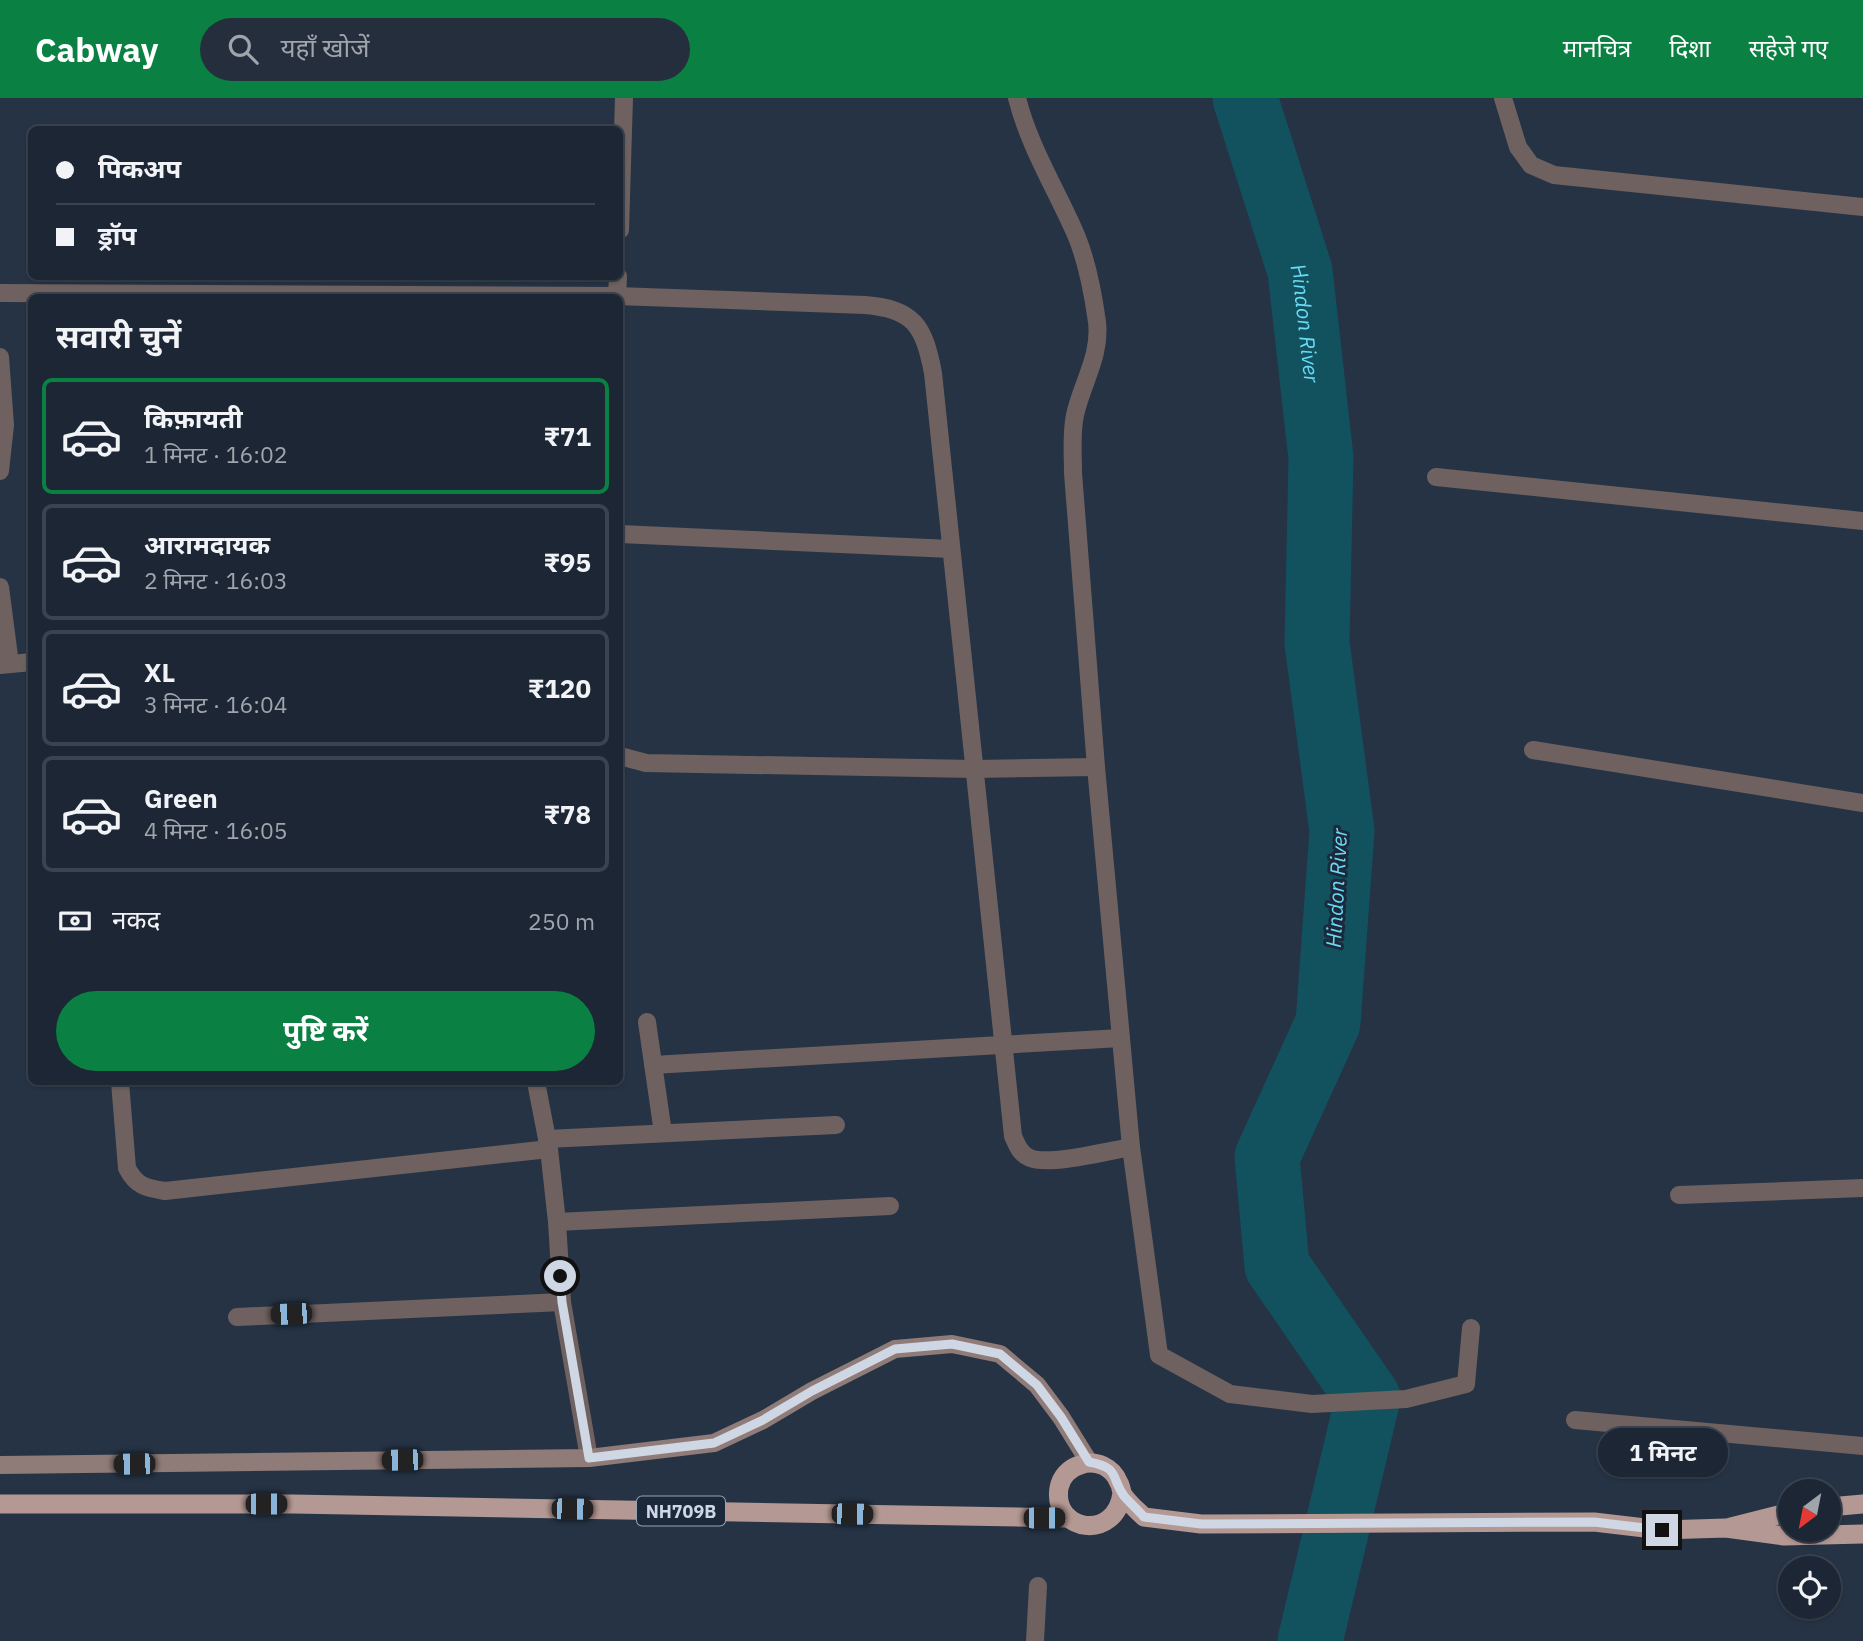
<!DOCTYPE html>
<html lang="hi">
<meta charset="utf-8">
<style>
body{margin:0;font-family:"IBM Plex Sans","Noto Sans Devanagari",sans-serif;background:#252e3c;color:#f1f3f6;height:100vh;display:flex;flex-direction:column;font-size:26px;white-space:nowrap}
*{box-sizing:border-box;margin:0}
p{font-size:23px;color:#a0a5ac}
.icon{flex:none;width:38px;height:38px;fill:none;stroke:currentColor;stroke-width:2;stroke-linecap:round;stroke-linejoin:round}
.map{position:relative;flex:1;overflow:hidden}
.sheet{position:absolute;left:28px;top:196px;width:595px;height:791px;display:flex;flex-direction:column;background:#1c2634;border-radius:10px;box-shadow:0 2px 5px #0004,0 0 0 2px #3a434f}
.sheet>*{flex:none}
.banner{position:absolute;left:28px;top:28px;width:595px;height:154px;border-radius:10px;box-shadow:0 2px 5px #0004,0 0 0 2px #3a434f;display:grid;align-content:center;height:154px;padding:0 28px;background:#1c2634}
.needle{width:46px;rotate:212deg}
.buttons{position:absolute;left:1778px;top:1381px;display:grid;gap:14px}
.buttons a{display:grid;place-items:center;width:63px;height:63px;border-radius:50%;background:#1c2634;box-shadow:0 2px 5px #0004,0 0 0 2px #3a434f;font-size:35px}
.end{position:absolute;width:32px;height:32px;margin:-16px;border:9px solid #cfd7e4;background:#111;box-shadow:0 0 0 4px #111}
.from{border-radius:50%}
.bubble{position:absolute;height:49px;border-radius:24px;background:#1c2634;box-shadow:0 2px 5px #0004,0 0 0 2px #3a434f;font-size:23px;font-weight:700;line-height:49px;text-align:center}
.car{position:absolute;width:21px;height:42px;margin:-21px -10px;border-radius:9px;box-shadow:0 0 5px 2px #0007;background:linear-gradient(#222 24%,#8ab4d8 0 40%,#222 0 76%,#8ab4d8 0 86%,#222 0)}
.banner b{display:flex;align-items:center;gap:24px;height:66px;font-size:26px}
.banner b+b{border-top:2px solid #3a434f}
.banner i{width:18px;height:18px;background:#f1f3f6}
ul{padding:0;list-style:none}
li{display:flex;align-items:center;gap:21px;height:116px;margin:0 14px 10px;padding:0 14px;border:4px solid #3a434f;border-radius:10px}
li div{flex:1}
li b{display:block;font-size:26px}
li em{font-style:normal;font-weight:700}
li.active{border-color:#0b8043}
li>.icon{width:63px;height:63px;stroke-width:1.5}
h2{padding:0 28px;font-size:32px;line-height:84px}
.pay{display:flex;align-items:center;gap:18px;height:77px;padding:0 28px;font-size:26px}
.pay p{margin-inline-start:auto}
.action{display:flex;gap:14px;margin-top:auto;padding:14px 28px}
.action a{flex:1;height:80px;border-radius:42px;background:#0b8043;color:#fff;font-size:28px;font-weight:700;line-height:80px;text-align:center}
header{display:flex;align-items:center;gap:42px;box-sizing:border-box;height:98px;padding:0 35px;background:#0b8043;color:#fff}
header strong{font-size:33px}
nav{display:flex;gap:38px;margin-inline-start:auto;font-size:24px}
.search{width:490px;height:63px;background:#252e3c;display:flex;align-items:center;gap:18px;box-sizing:border-box;padding:0 24px;border-radius:38px;color:#a0a5ac;font-size:26px}
.map>svg:first-child{display:block}
.lines{fill:none;stroke-linecap:round;stroke-linejoin:round}
.river{stroke:#12515e;stroke-width:65}
.minor{stroke:#6e615f;stroke-width:18}
.secondary{stroke:#8f7b78;stroke-width:18}
.trunk{stroke:#b49893;stroke-width:19}
.route{stroke:#cfd7e4;stroke-width:9}
.labels{text-anchor:middle;dominant-baseline:central;stroke-width:6;stroke-linejoin:round;paint-order:stroke}
.shield{fill:#1c293b;stroke:#99a3b1;stroke-width:2}
.shield-label{font-size:18px;font-weight:bold;fill:#cfd7e4}
.water-label{font-size:21px;font-style:italic;fill:#69dbf6;stroke:#1c293b}
</style>
<header>
<strong>Cabway</strong>
<div class="search"><svg class="icon" aria-label="search" viewBox="0 0 24 24"><circle cx="10" cy="10" r="6"/><path d="M15 15l6 6"/></svg>यहाँ खोजें</div>
<nav><a>मानचित्र</a><a>दिशा</a><a>सहेजे गए</a></nav>
</header>
<div class="map">
<svg width="1863" height="1543" viewBox="0 0 1863 1543">
<rect width="100%" height="100%" fill="#253345"/>
<g class="lines">
<!-- river -->
<path class="river" id="s1" d="M1245,0L1300,173L1321,360L1317,545L1342,733L1328,925L1267,1059L1277,1168L1368,1300L1310,1543"/>
<!-- minor -->
<g class="minor">
<path d="M1017,0C1029,48 1056,91 1076,137C1087,163 1093,195 1097,224C1101,258 1082,285 1075,317C1071,336 1073,356 1073,375L1096,669L1131,1049L1159,1257L1230,1296L1312,1306L1406,1301L1466,1286L1471,1230"/>
<polyline points="1503,0 1518,49 1531,67 1554,77 1863,109"/>
<polyline points="620,132 624,0"/>
<path d="M0,195L617,198L865,207C914,211 924,228 933,275L1013,1038C1017,1047 1020,1056 1030,1060C1049,1068 1108,1053 1131,1049"/>
<polyline points="617,200 618,178"/>
<polyline points="0,259 5,327 0,373"/>
<polyline points="1436,379 1863,423"/>
<polyline points="620,436 951,451"/>
<polyline points="0,489 10,566"/>
<polyline points="0,567 32,564"/>
<polyline points="1533,652 1863,705"/>
<polyline points="620,658 646,665 974,671 1096,669"/>
<polyline points="647,924 663,1035"/>
<polyline points="653,967 1121,940"/>
<path d="M120,984L127,1070C136,1088 146,1090 165,1093L549,1051"/>
<polyline points="536,984 549,1051 557,1124 562,1204 589,1360"/>
<polyline points="547,1041 836,1027"/>
<polyline points="1679,1097 1863,1090"/>
<polyline points="557,1124 890,1108"/>
<polyline points="237,1219 562,1204"/>
<polyline points="1575,1322 1863,1348"/>
<polyline points="1035,1543 1038,1488"/>
</g>
<!-- secondary -->
<polyline class="secondary" points="0,1367 589,1360 714,1345 763,1322 812,1293 895,1251 952,1246 1000,1256 1037,1287 1061,1319 1089,1364"/>
<!-- trunk -->
<g class="trunk">
<path d="M1122,1395C1116,1444 1052,1434 1059,1390C1061,1379 1069,1370 1080,1367C1096,1361 1113,1369 1119,1385C1120,1386 1122,1394 1122,1395C1127,1404 1137,1412 1144,1419L1201,1426L1594,1424L1662,1432L1726,1430L1784,1438L1863,1436"/>
<polyline points="0,1406 293,1406 1069,1420"/>
<polyline points="1829,1409 1863,1406"/>
<polyline points="1731,1429 1790,1414"/>
</g>
</g>
<g class="lines">
<!-- route -->
<path class="route" d="M560,1178L562,1204L589,1360L714,1345L763,1322L812,1293L895,1251L952,1246L1000,1256L1037,1287L1061,1319L1089,1364C1121,1370 1110,1379 1124,1398C1130,1405 1138,1412 1144,1419L1201,1426L1594,1424L1662,1432"/>
</g>
<g class="labels">
<!-- shield labels -->
<rect class="shield" x="637" y="1398.5" width="88" height="29" rx="5"/>
<g class="shield-label">
<text x="681" y="1413">NH709B</text>
</g>
<!-- water labels -->
<g class="water-label">
<text stroke="none"><textPath href="#s1" startOffset="234">Hindon River</textPath></text>
<text transform="translate(1336 790) rotate(-87)">Hindon River</text>
</g>
</g>
</svg>
<div class="buttons">
<a><svg class="needle" viewBox="-14 -14 28 28"><path d="M0-13l5 13h-10z" fill="#e53935"/><path d="M0 13l5-13h-10z" fill="#a0a5ac"/></svg></a>
<a><svg class="icon" aria-label="locate" viewBox="0 0 24 24"><circle cx="12" cy="12" r="6"/><path d="M12 2v4M12 18v4M2 12h4M18 12h4"/></svg></a>
</div>
<i class="end from" style="left:560px;top:1178px"></i>
<i class="end" style="left:1662px;top:1432px"></i>
<div class="bubble" style="left:1598px;top:1330px;width:130px">1 मिनट</div>
<i class="car" style="left:291px;top:1216px;rotate:268deg"></i>
<i class="car" style="left:402px;top:1362px;rotate:269deg"></i>
<i class="car" style="left:134px;top:1366px;rotate:269deg"></i>
<i class="car" style="left:266px;top:1406px;rotate:90deg"></i>
<i class="car" style="left:572px;top:1411px;rotate:91deg"></i>
<i class="car" style="left:852px;top:1416px;rotate:91deg"></i>
<i class="car" style="left:1044px;top:1420px;rotate:90deg"></i>
<div class="banner">
<b><i class="from"></i>पिकअप</b>
<b><i></i>ड्रॉप</b>
</div>
<section class="sheet">
<h2>सवारी चुनें</h2>
<ul>
<li class="active"><svg class="icon" aria-label="car" viewBox="0 0 24 24"><path d="M5 17H2v-5l4-1 3-4h7l3 4 3 1v5h-3M9 17h6M6 11h13"/><circle cx="7" cy="17" r="2"/><circle cx="17" cy="17" r="2"/></svg><div><b>किफ़ायती</b><p>1 मिनट · 16:02</p></div><em>₹71</em></li>
<li><svg class="icon" aria-label="car" viewBox="0 0 24 24"><path d="M5 17H2v-5l4-1 3-4h7l3 4 3 1v5h-3M9 17h6M6 11h13"/><circle cx="7" cy="17" r="2"/><circle cx="17" cy="17" r="2"/></svg><div><b>आरामदायक</b><p>2 मिनट · 16:03</p></div><em>₹95</em></li>
<li><svg class="icon" aria-label="car" viewBox="0 0 24 24"><path d="M5 17H2v-5l4-1 3-4h7l3 4 3 1v5h-3M9 17h6M6 11h13"/><circle cx="7" cy="17" r="2"/><circle cx="17" cy="17" r="2"/></svg><div><b>XL</b><p>3 मिनट · 16:04</p></div><em>₹120</em></li>
<li><svg class="icon" aria-label="car" viewBox="0 0 24 24"><path d="M5 17H2v-5l4-1 3-4h7l3 4 3 1v5h-3M9 17h6M6 11h13"/><circle cx="7" cy="17" r="2"/><circle cx="17" cy="17" r="2"/></svg><div><b>Green</b><p>4 मिनट · 16:05</p></div><em>₹78</em></li>
</ul>
<div class="pay"><svg class="icon" aria-label="cash" viewBox="0 0 24 24"><path d="M3 7h18v10H3z"/><circle cx="12" cy="12" r="2"/></svg>नकद<p>250 m</p></div>
<div class="action"><a>पुष्टि करें</a></div>
</section>
</div>
